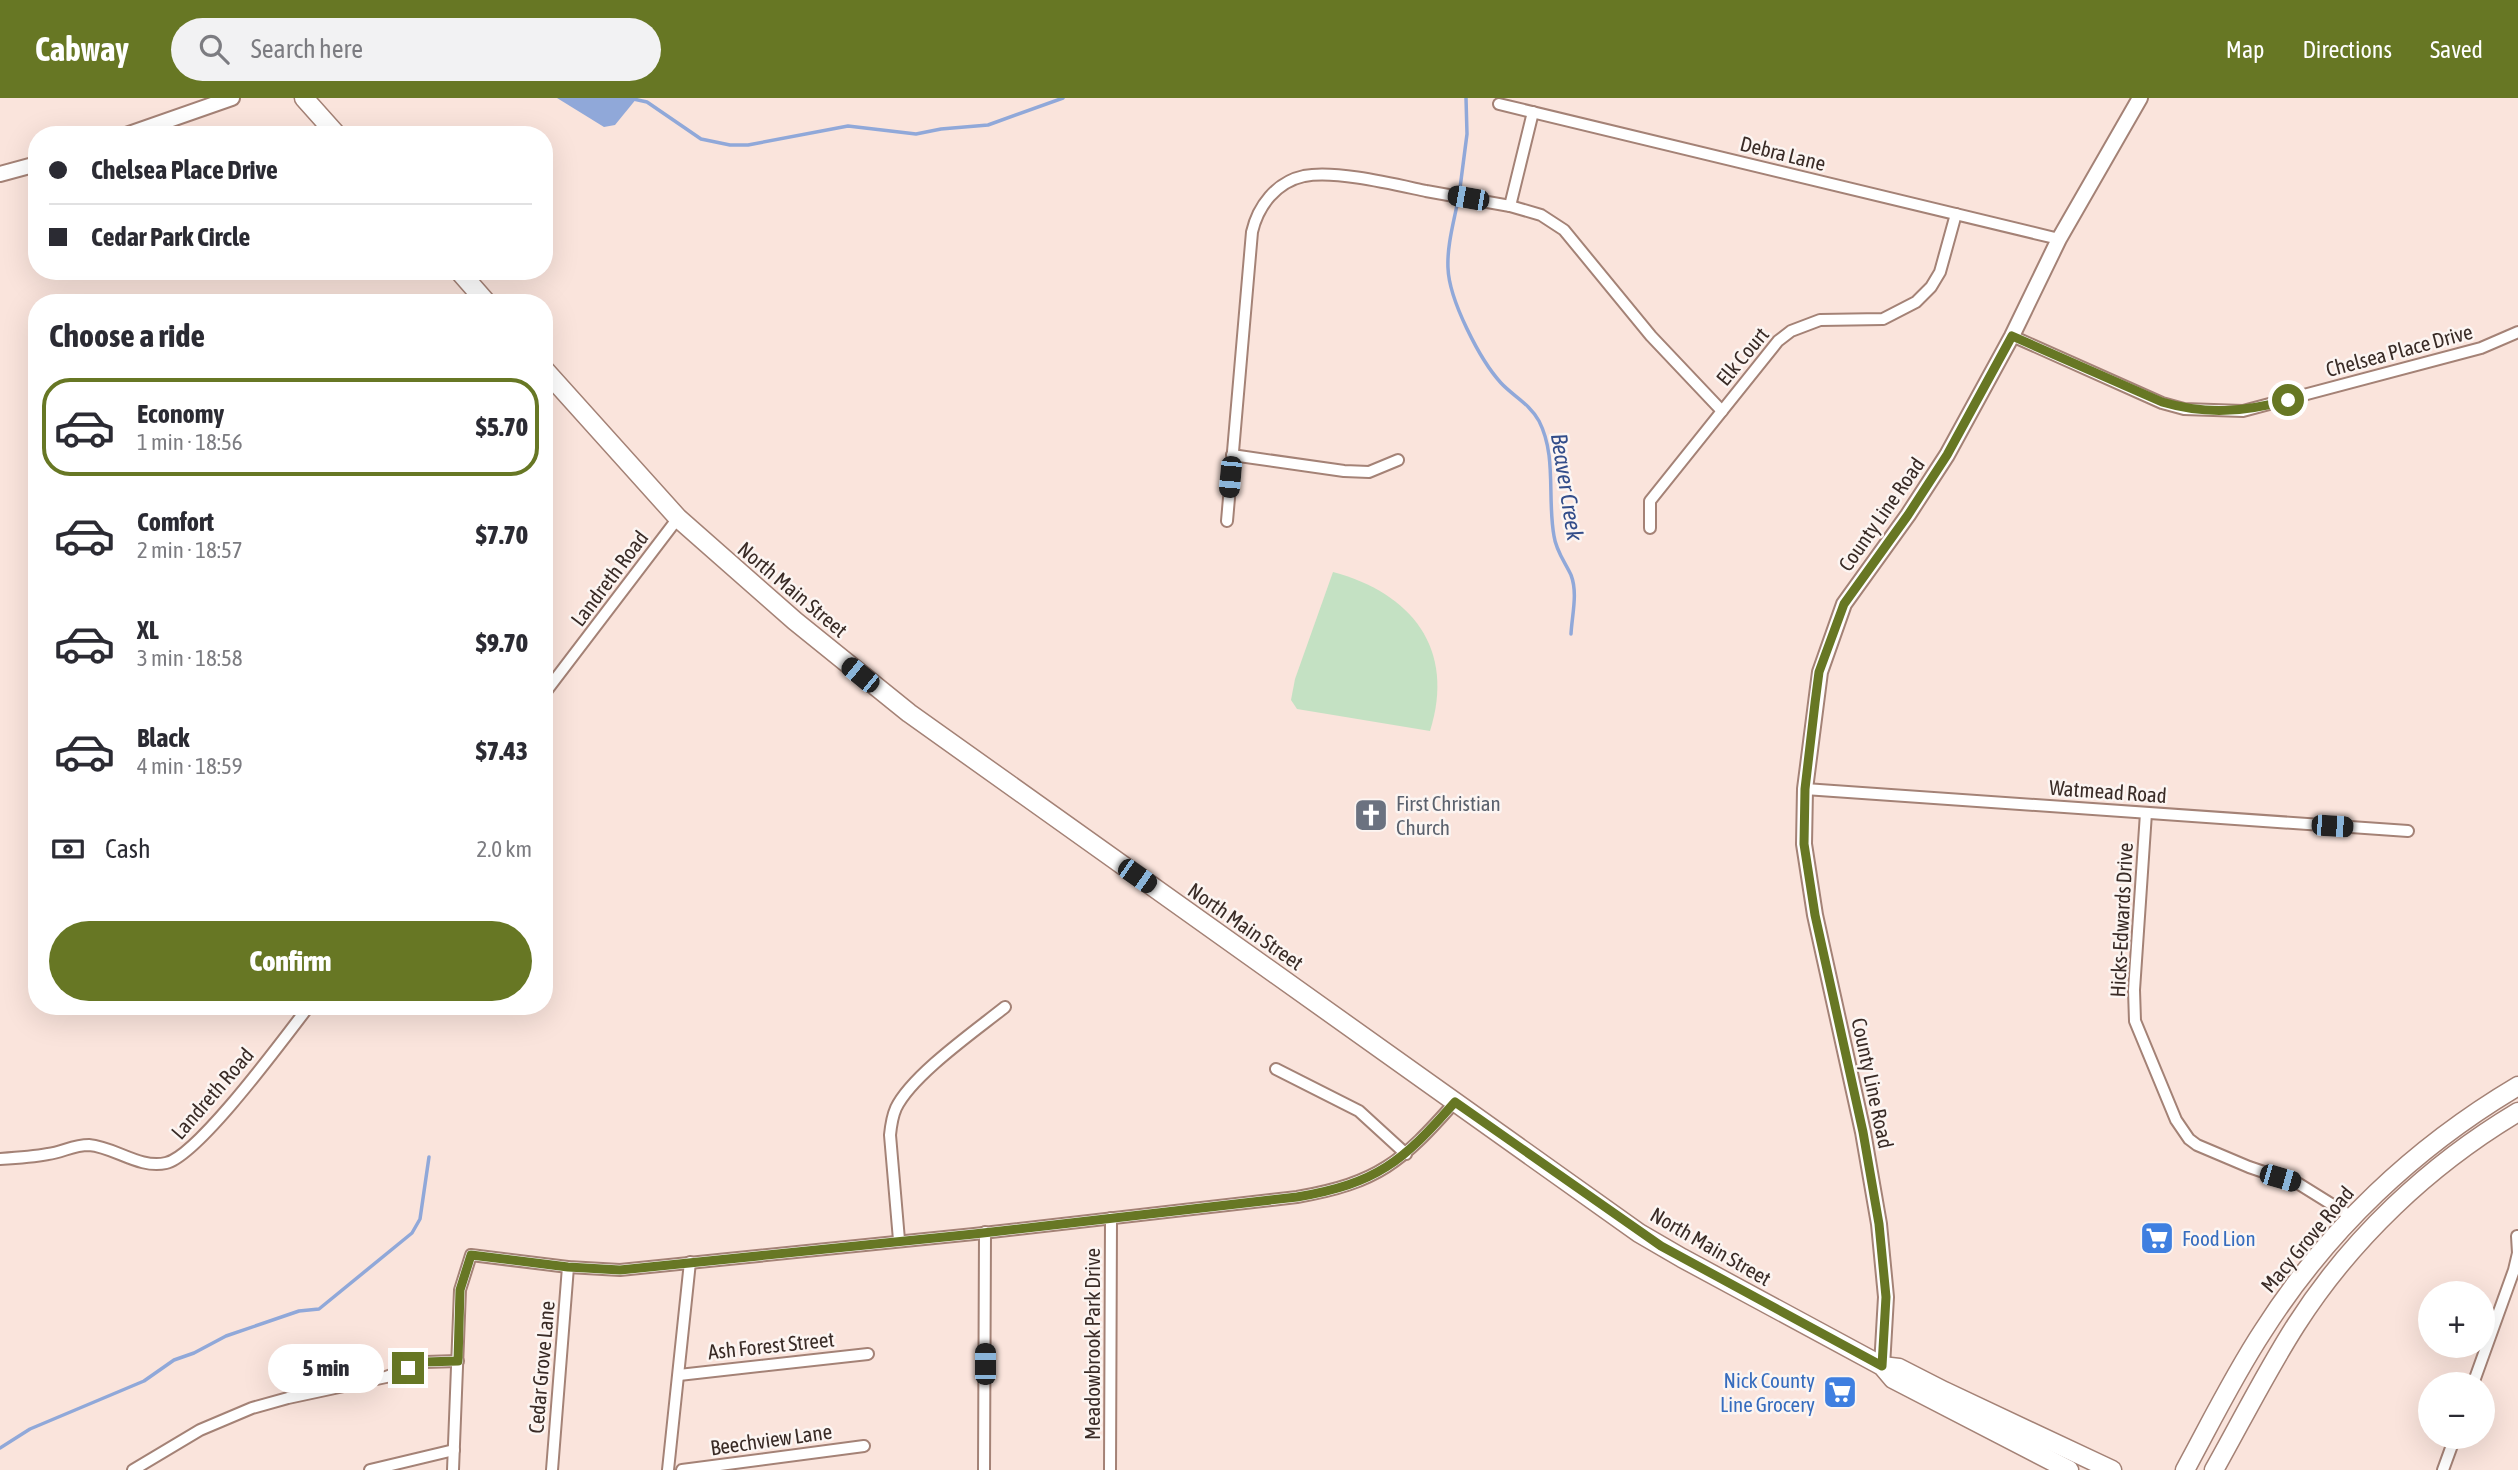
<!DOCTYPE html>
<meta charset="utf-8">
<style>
body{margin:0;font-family:"Asap Condensed",sans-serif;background:#f2f2f3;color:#2b2b33;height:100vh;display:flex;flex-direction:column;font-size:26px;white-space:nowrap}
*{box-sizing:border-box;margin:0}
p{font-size:23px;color:#7c7c81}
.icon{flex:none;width:38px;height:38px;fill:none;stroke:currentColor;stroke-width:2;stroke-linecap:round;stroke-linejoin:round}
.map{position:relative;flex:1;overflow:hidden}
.side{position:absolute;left:28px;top:196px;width:525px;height:721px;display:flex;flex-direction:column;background:#fff;border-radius:28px;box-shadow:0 7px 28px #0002}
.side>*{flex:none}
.guide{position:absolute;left:28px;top:28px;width:525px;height:154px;border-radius:28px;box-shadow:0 7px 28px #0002;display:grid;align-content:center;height:154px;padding:0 21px;background:#fff}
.controls{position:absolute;left:2418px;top:1183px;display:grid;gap:14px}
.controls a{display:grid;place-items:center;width:77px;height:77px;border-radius:50%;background:#fff;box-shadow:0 7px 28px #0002;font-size:35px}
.end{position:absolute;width:32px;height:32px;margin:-16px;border:9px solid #677724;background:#fff;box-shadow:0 0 0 4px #fff}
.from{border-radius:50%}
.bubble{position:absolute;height:49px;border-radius:24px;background:#fff;box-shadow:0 7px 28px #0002;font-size:23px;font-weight:800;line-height:49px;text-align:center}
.car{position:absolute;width:21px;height:42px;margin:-21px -10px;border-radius:9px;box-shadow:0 0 5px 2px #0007;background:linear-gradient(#222 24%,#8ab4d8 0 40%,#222 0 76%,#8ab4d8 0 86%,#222 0)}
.guide b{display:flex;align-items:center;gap:24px;height:66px;font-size:26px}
.guide b+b{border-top:2px solid #e1e1e2}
.guide i{width:18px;height:18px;background:#2b2b33}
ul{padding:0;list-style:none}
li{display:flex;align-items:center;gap:21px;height:98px;margin:0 14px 10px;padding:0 7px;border:4px solid transparent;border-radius:28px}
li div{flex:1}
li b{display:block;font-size:26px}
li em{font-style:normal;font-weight:800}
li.current{border-color:#677724}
li>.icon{width:63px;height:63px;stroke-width:1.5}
h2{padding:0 21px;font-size:32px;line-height:84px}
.pay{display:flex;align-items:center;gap:18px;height:77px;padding:0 21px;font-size:26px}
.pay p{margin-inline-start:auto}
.button{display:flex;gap:14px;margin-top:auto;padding:14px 21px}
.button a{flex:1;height:80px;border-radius:42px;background:#677724;color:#fff;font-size:28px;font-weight:800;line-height:80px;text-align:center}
header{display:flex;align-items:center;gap:42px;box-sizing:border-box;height:98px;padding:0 35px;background:#677724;color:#fff}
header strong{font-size:33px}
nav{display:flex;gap:38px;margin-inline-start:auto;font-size:24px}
.search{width:490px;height:63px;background:#f2f2f3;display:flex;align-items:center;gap:18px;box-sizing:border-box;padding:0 24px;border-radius:38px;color:#7c7c81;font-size:26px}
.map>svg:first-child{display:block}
.green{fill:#c4e1c3}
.water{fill:#90a8d9}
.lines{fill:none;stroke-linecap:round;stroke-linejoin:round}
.stream{stroke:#90a8d9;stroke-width:3.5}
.minor-casing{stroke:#a48276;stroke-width:14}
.tertiary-casing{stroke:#a48276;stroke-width:18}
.primary-casing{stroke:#a48276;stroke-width:21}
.minor{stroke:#fff;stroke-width:10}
.tertiary{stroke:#fff;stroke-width:14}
.primary{stroke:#fff;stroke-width:18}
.route{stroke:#677724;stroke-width:9}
.labels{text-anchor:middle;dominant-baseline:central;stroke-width:5;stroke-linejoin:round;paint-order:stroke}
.street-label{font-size:21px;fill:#392b26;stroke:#fcf5f2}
.worship-label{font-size:21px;fill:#5b616d;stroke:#fcf5f2;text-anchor:start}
.shop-label{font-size:21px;fill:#366cbe;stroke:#fcf5f2;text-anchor:start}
.water-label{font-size:23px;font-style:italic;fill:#324d8a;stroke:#fcf5f2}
</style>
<header>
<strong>Cabway</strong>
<div class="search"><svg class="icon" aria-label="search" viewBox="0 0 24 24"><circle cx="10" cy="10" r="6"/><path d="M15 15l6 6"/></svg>Search here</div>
<nav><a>Map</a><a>Directions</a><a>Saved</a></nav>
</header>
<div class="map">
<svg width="2518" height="1372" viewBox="0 0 2518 1372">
<rect width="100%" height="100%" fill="#fae4dc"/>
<!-- green -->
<path class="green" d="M1333,474C1411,495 1456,550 1430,633L1297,611L1291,602L1295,581Z"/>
<!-- water -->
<polygon class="water" points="557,0 637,0 615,27 604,29"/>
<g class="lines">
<!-- stream -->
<g class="stream">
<polyline points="629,0 647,4 701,41 730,47 748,47 848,28 916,36 941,31 988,27 1063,0"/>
<polyline points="1460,90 1467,36 1466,0"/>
<path d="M1457,107C1453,127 1447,149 1448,170C1449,202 1480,262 1501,285C1513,298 1530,306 1539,323C1557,358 1547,400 1554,438C1556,453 1565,464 1571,477C1578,495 1572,517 1571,536"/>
<polyline points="0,1350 30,1331 144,1283 174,1262 194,1255 226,1238 299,1213 319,1211 412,1135 420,1121 429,1059"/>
</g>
<!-- minor casing -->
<g class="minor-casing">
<g id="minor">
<polyline points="1499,6 2059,141"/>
<polyline points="1510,108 1541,117 1564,132 1651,238 1722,313"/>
<polyline points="2012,238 2162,305 2184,311 2243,313 2481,250 2518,234"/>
<polyline points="1232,357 1344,373 1369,374 1398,362"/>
<path d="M1227,423L1252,134C1258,108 1276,84 1304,78C1336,72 1393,86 1426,93C1454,98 1482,103 1510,108L1533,14"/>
<polyline points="1650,430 1650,403 1778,243 1791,233 1820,222 1883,221 1916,204 1931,189 1940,174 1956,116"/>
<polyline points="544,596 678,420"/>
<polyline points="1805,691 2408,733"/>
<polyline points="2146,715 2134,892 2135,923 2176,1022 2189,1041 2197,1047 2249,1069 2299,1086 2352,1119"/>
<polyline points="1276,971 1359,1013 1406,1056"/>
<path d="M0,1061C16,1060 32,1059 48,1056C63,1054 73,1047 89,1047C115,1049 139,1071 166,1065C198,1058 285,939 309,908"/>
<path d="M899,1142L890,1037C891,1027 892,1019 896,1010C912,977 975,933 1005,909"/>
<polyline points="679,1277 868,1256"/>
<polyline points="2473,1286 2514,1172 2518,1155 2517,1138"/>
<polyline points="133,1372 200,1332 252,1310 288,1300 386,1279 425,1264 458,1263"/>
<polyline points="370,1372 454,1352"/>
<path d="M453,1372L460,1192L471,1157L568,1169L620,1172L974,1136L1297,1099C1378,1085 1402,1064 1455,1004"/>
<polyline points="552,1372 568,1169"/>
<polyline points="668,1372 690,1164"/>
<polyline points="682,1372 864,1348"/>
<polyline points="984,1372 985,1134"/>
<polyline points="1110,1372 1111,1120"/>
<polyline points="2443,1372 2455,1339"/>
</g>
</g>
<!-- tertiary casing -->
<g class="tertiary-casing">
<g id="tertiary">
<polyline points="126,37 232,0"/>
<polyline points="0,76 37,66"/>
<polyline points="1882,1268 1886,1199 1879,1126 1863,1034 1815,817 1804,746 1805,691 1820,574 1844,506 1908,417 1947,357 2012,238 2059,141 2140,0"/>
</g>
</g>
<!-- primary casing -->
<g class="primary-casing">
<g id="primary">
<polyline points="304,0 337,37"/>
<polyline points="459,173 487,205"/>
<polyline points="544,271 678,420 795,523 909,615 1639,1135 1682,1160 1882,1268 1893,1281 2069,1372"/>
<polyline points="1882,1268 1899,1270 1944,1293 2112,1372"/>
<path d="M2185,1372C2210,1326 2234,1277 2263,1233C2327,1132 2415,1049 2518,988"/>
<path d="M2214,1372C2241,1324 2266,1274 2296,1227C2351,1141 2429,1067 2518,1014"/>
</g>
</g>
<!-- minor -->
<use href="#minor" class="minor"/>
<!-- tertiary -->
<use href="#tertiary" class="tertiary"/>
<!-- primary -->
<use href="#primary" class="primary"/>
</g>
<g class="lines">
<!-- route -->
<path class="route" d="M408,1270L425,1264L458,1263L460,1192L471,1157L568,1169L620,1172L974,1136L1297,1099C1378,1085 1402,1064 1455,1004L1661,1148L1882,1268L1886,1199L1879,1126L1863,1034L1815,817L1804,746L1805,691L1815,605L1819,574L1844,506L1908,417L1947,357L2012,238L2162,304C2206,317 2244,314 2288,302"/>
</g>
<!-- icons -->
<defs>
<g id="church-square" transform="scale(1.75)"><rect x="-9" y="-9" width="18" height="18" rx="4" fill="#6b7280" stroke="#fcf5f2"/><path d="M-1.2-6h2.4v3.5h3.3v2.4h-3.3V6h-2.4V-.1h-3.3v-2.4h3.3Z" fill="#fff"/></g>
<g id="supermarket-square" transform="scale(1.75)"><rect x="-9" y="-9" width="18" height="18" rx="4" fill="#3f7fe0" stroke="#fcf5f2"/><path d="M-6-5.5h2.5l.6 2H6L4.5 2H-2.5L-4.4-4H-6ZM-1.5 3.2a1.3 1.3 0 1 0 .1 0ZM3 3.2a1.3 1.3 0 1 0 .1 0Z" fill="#fff"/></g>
</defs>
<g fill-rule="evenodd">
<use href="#church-square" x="1371" y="717"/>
<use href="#supermarket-square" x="2157" y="1140"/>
<use href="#supermarket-square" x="1840" y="1294"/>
</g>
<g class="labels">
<!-- street labels -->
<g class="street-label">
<text transform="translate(1783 55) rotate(14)">Debra Lane</text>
<text transform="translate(2399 252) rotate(-15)">Chelsea Place Drive</text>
<text transform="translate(1742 258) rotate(-50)">Elk Court</text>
<text transform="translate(1881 416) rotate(-55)">County Line Road</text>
<text transform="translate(609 480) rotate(-53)">Landreth Road</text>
<text transform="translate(793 491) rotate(40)">North Main Street</text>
<text transform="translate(2108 693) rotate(4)">Watmead Road</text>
<text transform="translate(2121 822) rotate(-87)">Hicks-Edwards Drive</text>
<text transform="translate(1246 828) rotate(35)">North Main Street</text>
<text transform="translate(1873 985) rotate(78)">County Line Road</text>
<text transform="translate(212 995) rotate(-49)">Landreth Road</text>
<text transform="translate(2307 1141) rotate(-50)">Macy Grove Road</text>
<text transform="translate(1711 1148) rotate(30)">North Main Street</text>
<text transform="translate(1092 1246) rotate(-90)">Meadowbrook Park Drive</text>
<text transform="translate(771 1247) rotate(-6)">Ash Forest Street</text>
<text transform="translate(541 1269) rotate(-85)">Cedar Grove Lane</text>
<text transform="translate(771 1341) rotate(-8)">Beechview Lane</text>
</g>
<!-- worship labels -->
<g class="worship-label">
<text x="1396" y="705">First Christian<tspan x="1396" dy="24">Church</tspan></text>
</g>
<!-- shop labels -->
<g class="shop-label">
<text x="2182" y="1140">Food Lion</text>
<text x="1815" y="1282" text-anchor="end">Nick County<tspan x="1815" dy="24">Line Grocery</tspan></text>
</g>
<!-- water labels -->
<g class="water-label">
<text transform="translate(1567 389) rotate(81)">Beaver Creek</text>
</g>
</g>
</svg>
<div class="controls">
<a>+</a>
<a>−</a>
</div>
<i class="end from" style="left:2288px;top:302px"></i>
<i class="end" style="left:408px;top:1270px"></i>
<div class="bubble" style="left:268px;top:1246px;width:116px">5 min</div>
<i class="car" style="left:1468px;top:100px;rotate:280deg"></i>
<i class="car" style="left:1230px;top:379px;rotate:185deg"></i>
<i class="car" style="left:860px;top:577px;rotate:309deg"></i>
<i class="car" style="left:2332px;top:728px;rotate:94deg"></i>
<i class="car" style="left:1137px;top:778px;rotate:125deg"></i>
<i class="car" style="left:2280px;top:1080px;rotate:106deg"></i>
<i class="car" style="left:985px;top:1266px;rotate:0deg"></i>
<div class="guide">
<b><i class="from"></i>Chelsea Place Drive</b>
<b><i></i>Cedar Park Circle</b>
</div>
<section class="side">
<h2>Choose a ride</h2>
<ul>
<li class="current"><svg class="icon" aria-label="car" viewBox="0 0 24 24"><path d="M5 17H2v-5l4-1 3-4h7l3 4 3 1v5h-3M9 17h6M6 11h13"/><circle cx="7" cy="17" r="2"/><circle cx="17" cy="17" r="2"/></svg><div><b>Economy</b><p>1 min · 18:56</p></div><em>$5.70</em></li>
<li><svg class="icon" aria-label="car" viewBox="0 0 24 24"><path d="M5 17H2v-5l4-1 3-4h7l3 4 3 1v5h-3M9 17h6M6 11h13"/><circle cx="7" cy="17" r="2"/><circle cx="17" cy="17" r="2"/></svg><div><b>Comfort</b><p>2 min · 18:57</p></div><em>$7.70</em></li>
<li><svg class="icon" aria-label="car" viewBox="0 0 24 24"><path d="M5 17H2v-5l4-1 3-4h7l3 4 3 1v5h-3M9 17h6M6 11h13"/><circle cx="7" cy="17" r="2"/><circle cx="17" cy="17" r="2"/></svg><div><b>XL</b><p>3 min · 18:58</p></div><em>$9.70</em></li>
<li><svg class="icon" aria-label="car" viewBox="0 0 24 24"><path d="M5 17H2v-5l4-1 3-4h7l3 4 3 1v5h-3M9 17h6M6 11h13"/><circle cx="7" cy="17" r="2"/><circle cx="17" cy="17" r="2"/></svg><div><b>Black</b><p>4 min · 18:59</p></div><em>$7.43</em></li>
</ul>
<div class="pay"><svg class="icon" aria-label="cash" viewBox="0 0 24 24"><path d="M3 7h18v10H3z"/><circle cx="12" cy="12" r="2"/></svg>Cash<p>2.0 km</p></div>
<div class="button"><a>Confirm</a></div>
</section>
</div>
